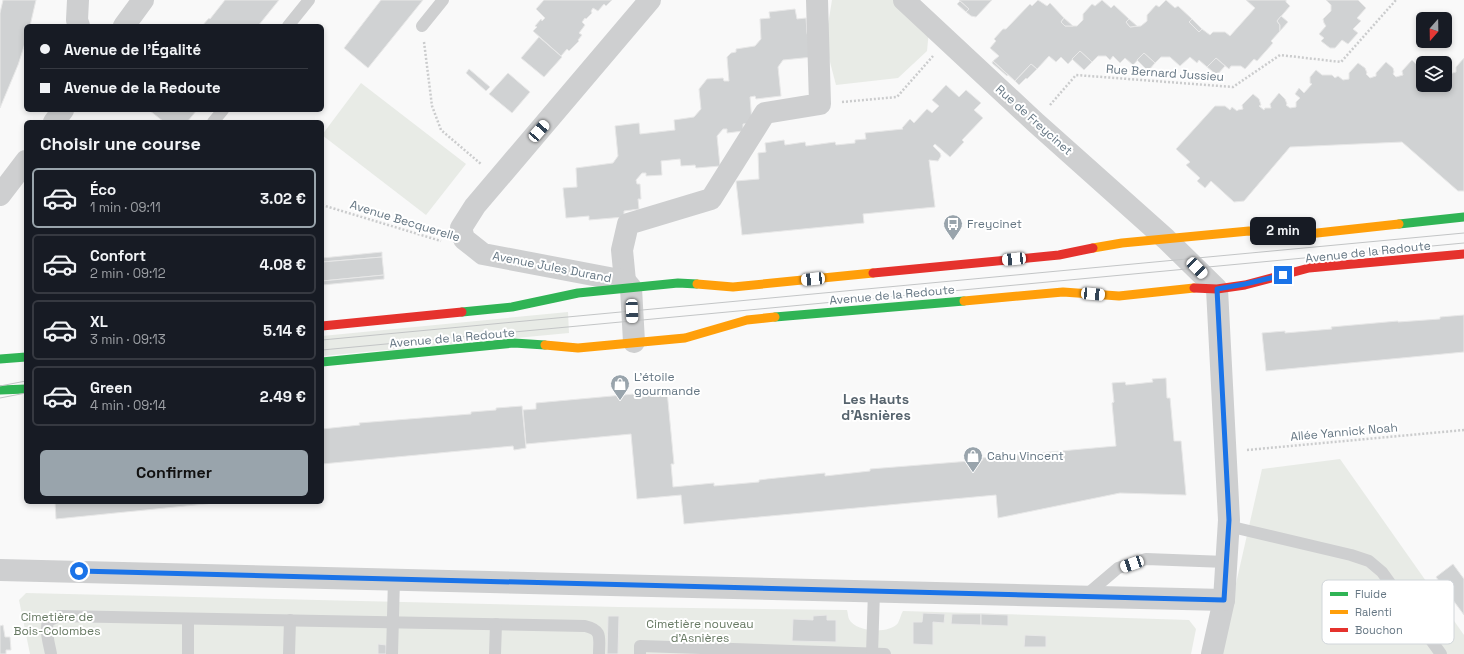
<!DOCTYPE html>
<html lang="fr">
<meta charset="utf-8">
<style>
body{margin:0;font-family:"Space Grotesk",sans-serif;background:#242831;color:#f1f3f6;height:100vh;display:flex;flex-direction:column;font-size:15px;white-space:nowrap}
*{box-sizing:border-box;margin:0}
p{font-size:13px;color:#9ea1a6}
.icon{flex:none;width:22px;height:22px;fill:none;stroke:currentColor;stroke-width:2;stroke-linecap:round;stroke-linejoin:round}
.map{position:relative;flex:1;overflow:hidden}
.details{position:absolute;left:24px;top:120px;width:300px;height:384px;display:flex;flex-direction:column;background:#171b24;border-radius:6px;box-shadow:0 2px 6px #0003}
.details>*{flex:none}
.top-card{position:absolute;left:24px;top:24px;width:300px;height:88px;border-radius:6px;box-shadow:0 2px 6px #0003;display:grid;align-content:center;height:88px;padding:0 16px;background:#171b24}
.needle{width:26px;rotate:200deg}
.controls{position:absolute;left:1416px;top:12px;display:grid;gap:8px}
.controls a{display:grid;place-items:center;width:36px;height:36px;border-radius:6px;background:#171b24;box-shadow:0 2px 6px #0003;font-size:20px}
.end{position:absolute;width:18px;height:18px;margin:-9px;border:5px solid #1a73e8;background:#fff;box-shadow:0 0 0 2px #fff}
.from{border-radius:50%}
.bubble{position:absolute;height:28px;border-radius:6px;background:#171b24;box-shadow:0 2px 6px #0003;font-size:13px;font-weight:700;line-height:28px;text-align:center}
.car{position:absolute;width:12px;height:24px;margin:-12px -6px;border-radius:5px;box-shadow:0 0 3px 1px #0007;background:linear-gradient(#fff 24%,#345 0 40%,#fff 0 76%,#345 0 86%,#fff 0)}
.top-card b{display:flex;align-items:center;gap:14px;height:38px;font-size:15px}
.top-card b+b{border-top:1px solid #363941}
.top-card i{width:10px;height:10px;background:#f1f3f6}
ul{padding:0;list-style:none}
li{display:flex;align-items:center;gap:12px;height:60px;margin:0 8px 6px;padding:0 8px;border:2px solid #363941;border-radius:6px}
li div{flex:1}
li b{display:block;font-size:15px}
li em{font-style:normal;font-weight:700}
li.active{border-color:#99a4ac}
li>.icon{width:36px;height:36px;stroke-width:1.5}
h2{padding:0 16px;font-size:18px;line-height:48px}
.action{display:flex;gap:8px;margin-top:auto;padding:8px 16px}
.action a{flex:1;height:46px;border-radius:6px;background:#99a4ac;color:#111;font-size:16px;font-weight:700;line-height:46px;text-align:center}
.map>svg:first-child{display:block}
.green{fill:#e8ebe6}
.building{fill:#d0d2d3;stroke:#e8e8e8}
.lines{fill:none;stroke-linecap:round;stroke-linejoin:round}
.path{stroke:#cbcccd;stroke-width:2.5;stroke-dasharray:2 2;stroke-linecap:butt}
.lane{stroke:#cecfd0;stroke-width:12}
.street{stroke:#cecfd0;stroke-width:22}
.fast{stroke:#30b455;stroke-width:9}
.slow{stroke:#ff9f0a;stroke-width:9}
.jam{stroke:#e5322d;stroke-width:9}
.tram{stroke:#c3c5c6;stroke-width:1}
.route{stroke:#1a73e8;stroke-width:5}
.labels{text-anchor:middle;dominant-baseline:central;stroke-width:4;stroke-linejoin:round;paint-order:stroke}
.street-label{font-size:12px;fill:#657683;stroke:#fff}
.poi-label{font-size:12px;fill:#657683;stroke:#fff;text-anchor:start}
.park-label{font-size:12px;fill:#687a64;stroke:#fff}
.quarter-label{font-size:14px;font-weight:bold;fill:#57646e;stroke:#fff}
.key{fill:#fff;stroke:#d1d6da;stroke-width:1}
.key-label{font-size:11px;fill:#657683}
</style>
<div class="map">
<svg width="1464" height="654" viewBox="0 0 1464 654">
<rect width="100%" height="100%" fill="#f9f9f9"/>
<!-- green -->
<g class="green">
<polygon points="832,0 893,0 929,30 927,51 898,78 836,85 825,43"/>
<polygon points="361,83 466,164 426,215 322,135"/>
<polygon points="568,312 569,333 322,356 322,336"/>
<polygon points="1340,459 1464,635 1464,654 1220,654 1262,469"/>
<path d="M26,593L619,607L847,610C848,613 848,617 849,619C856,633 890,634 898,623C900,619 901,614 903,611L1189,620L1196,629L1191,654H30L19,600Z"/>
</g>
<!-- building -->
<g class="building">
<polygon points="3,0 36,0 30,26 26,26 26,40 18,65 0,108 0,13"/>
<polygon points="225,0 279,0 258,26 202,26 209,18 210,19"/>
<polygon points="381,0 423,0 368,68 344,48"/>
<polygon points="544,0 612,0 606,6 604,4 598,11 593,8 591,11 592,13 586,19 585,18 582,22 585,25 579,33 582,35 578,40 579,41 569,51 567,49 561,56 533,31 537,27 535,26 541,19 542,21 545,18 536,9"/>
<polygon points="959,0 992,0 976,17 971,16 966,12 969,9"/>
<polygon points="1038,0 1047,6 1050,3 1064,18 1061,22 1065,26 1077,26 1083,20 1083,14 1092,4 1095,6 1102,0 1111,8 1114,5 1129,19 1126,22 1130,27 1141,26 1147,21 1147,15 1156,5 1159,7 1166,0 1175,8 1178,6 1192,19 1189,22 1199,32 1202,29 1210,35 1213,32 1225,32 1230,36 1255,8 1246,0 1286,0 1286,2 1290,6 1277,21 1280,25 1280,31 1271,41 1273,43 1257,61 1254,59 1245,69 1241,66 1231,66 1229,69 1216,58 1207,67 1199,60 1197,63 1190,57 1180,66 1170,57 1161,57 1155,63 1144,53 1133,65 1125,58 1120,63 1113,56 1110,60 1106,56 1098,56 1092,62 1080,51 1068,64 1061,57 1056,62 1049,56 1037,69 1031,64 1015,81 993,61 999,56 990,48 996,41 994,39 1003,29 1006,29 1030,4 1032,6"/>
<polygon points="1326,0 1358,0 1366,8 1357,18 1361,21 1353,29 1358,33 1348,44 1342,40 1335,48 1330,48 1321,41 1324,38 1319,34 1326,26 1324,23 1323,19 1331,11 1331,5"/>
<polygon points="960,1 969,9 966,12 957,4"/>
<polygon points="795,9 797,19 806,18 807,33 813,57 783,60 778,67 781,96 756,99 755,96 750,97 752,123 743,124 743,131 727,133 727,129 723,129 717,136 720,166 696,168 695,165 681,166 680,159 661,161 662,175 646,176 646,173 642,173 636,180 637,184 640,184 641,199 638,199 639,209 624,211 624,217 589,220 589,216 566,218 563,188 577,187 576,168 613,163 618,156 615,126 639,123 640,134 675,130 674,120 694,117 701,109 699,89 707,79 723,78 724,81 729,81 727,57 731,53 736,52 736,49 755,46 761,39 760,19 770,18 769,12"/>
<polygon points="1281,16 1288,22 1280,31 1280,25 1277,21"/>
<polygon points="1064,18 1073,26 1065,26 1061,22"/>
<polygon points="1129,19 1137,26 1130,27 1126,22"/>
<polygon points="1192,19 1202,29 1199,32 1189,22"/>
<polygon points="539,37 562,57 544,77 521,58"/>
<polygon points="1080,51 1092,62 1084,70 1072,59"/>
<polygon points="1144,53 1155,63 1148,71 1137,60"/>
<polygon points="1216,58 1225,66 1217,75 1207,67"/>
<polygon points="1464,58 1464,191 1458,191 1402,142 1290,147 1244,201 1234,202 1211,181 1205,188 1197,181 1200,178 1186,165 1190,162 1176,149 1215,106 1225,106 1230,110 1232,107 1237,111 1238,110 1243,109 1242,105 1253,94 1259,99 1261,105 1259,106 1264,110 1265,108 1271,108 1270,104 1279,93 1285,99 1287,104 1286,105 1290,108 1296,107 1296,102 1300,98 1295,94 1299,88 1304,93 1312,84 1310,83 1310,77 1316,70 1322,75 1332,75 1335,78 1338,76 1343,80 1349,79 1349,73 1358,63 1365,68 1367,73 1366,74 1370,78 1376,76 1376,73 1386,62 1393,68 1394,72 1393,74 1396,77 1403,75 1402,71 1412,60 1418,66 1420,71 1419,72 1422,75 1423,74 1423,85 1445,85 1445,65 1447,69 1446,71 1449,74 1456,72 1456,67"/>
<polygon points="993,61 1008,75 1007,76 992,63"/>
<polygon points="1031,64 1037,69 1027,79 1026,78 1019,85 1015,81"/>
<polygon points="469,69 490,87 486,91 466,73"/>
<polygon points="508,73 530,92 512,113 489,94"/>
<polygon points="946,85 959,97 966,90 981,103 974,110 983,118 962,140 964,142 950,157 935,144 933,146 940,153 941,156 938,161 929,160 935,207 863,214 864,223 742,235 736,181 759,179 758,153 766,152 765,143 784,140 785,145 805,142 806,146 835,142 836,145 855,143 855,140 866,139 865,133 903,129 902,128 910,119 914,123 927,109 932,113 939,106 932,100"/>
<polygon points="149,110 197,110 187,122 164,122"/>
<polygon points="382,252 382,257 322,262 322,258"/>
<polygon points="382,257 384,275 322,281 322,262"/>
<polygon points="384,275 384,279 322,285 322,281"/>
<polygon points="1464,315 1464,352 1266,371 1262,333 1285,331 1285,333 1332,329 1331,327 1398,321 1398,322 1440,319 1440,317"/>
<polygon points="1166,378 1167,398 1170,398 1174,441 1181,441 1186,495 1120,493 998,518 996,495 684,524 681,495 637,499 631,434 526,444 523,410 536,409 536,403 667,391 674,464 671,464 673,487 714,483 714,486 759,482 759,480 767,479 825,473 825,476 870,471 870,469 983,460 982,458 1116,446 1112,403 1114,402 1112,383 1125,382 1126,385 1153,382 1152,379"/>
<polygon points="522,406 526,448 514,450 513,446 322,464 322,429 360,425 359,423 471,414 471,412 496,410 496,408"/>
<polygon points="55,502 225,502 56,519"/>
<polygon points="1453,564 1464,579 1464,615 1436,577"/>
<polygon points="923,613 945,614 944,623 933,622 933,645 913,644 913,622 922,622"/>
<polygon points="952,614 981,614 981,625 951,624"/>
<polygon points="981,614 1008,615 1008,626 981,625"/>
<polygon points="827,615 827,620 836,620 836,642 792,641 793,619 813,620 813,616"/>
<polygon points="608,616 619,616 618,654 607,654"/>
<polygon points="3,625 5,637 10,637 11,650 6,650 6,654 0,654 0,626"/>
<polygon points="1025,635 1046,636 1046,647 1024,647"/>
<polygon points="378,644 386,645 386,654 378,654"/>
</g>
<g class="lines">
<!-- path -->
<g class="path">
<polyline points="424,42 432,106 441,130 481,164"/>
<polyline points="842,102 897,97 933,56"/>
<polyline points="1050,105 1076,75 1233,87 1280,55 1341,62 1396,0"/>
<polyline points="322,205 441,241"/>
<polyline points="1247,450 1464,430"/>
</g>
<!-- lane -->
<g class="lane">
<polyline points="288,26 309,0"/>
<polyline points="422,26 443,0"/>
<polyline points="213,122 223,110"/>
<polyline points="1228,526 1351,555 1369,561 1382,572 1441,654"/>
<polyline points="1085,596 1118,568 1146,559 1226,562"/>
<path d="M51,654C49,643 45,632 48,621L59,616L585,626C603,630 599,638 599,654"/>
<polyline points="188,654 188,619"/>
<polyline points="289,654 290,620"/>
<polyline points="392,654 394,579"/>
<polyline points="495,654 496,624"/>
<polyline points="640,654 640,646 885,654"/>
<polyline points="872,654 874,591"/>
</g>
<!-- street -->
<g class="street">
<polyline points="78,0 77,20 79,26"/>
<polyline points="904,0 1035,122 1166,239 1217,289 1229,520 1224,600 1212,654"/>
<polyline points="124,26 143,0"/>
<polyline points="54,122 63,110"/>
<polyline points="0,195 26,161"/>
<polyline points="625,281 622,250 628,224 711,199 765,113 820,104 817,0"/>
<polyline points="634,342 631,288 625,281 483,254 464,239 461,228 475,206 650,0"/>
<polyline points="0,570 1224,600"/>
</g>
<!-- fast -->
<g class="fast">
<polyline points="1399,224 1464,217"/>
<polyline points="462,312 512,307 578,293 678,283 697,284"/>
<polyline points="775,317 964,301"/>
<polyline points="0,359 26,357"/>
<polyline points="322,362 514,343 545,345"/>
<polyline points="0,390 26,389"/>
</g>
<!-- slow -->
<g class="slow">
<polyline points="1093,248 1122,243 1249,231 1299,235 1399,224"/>
<polyline points="697,284 733,287 873,273"/>
<polyline points="964,301 1063,292 1119,296 1194,288"/>
<polyline points="545,345 578,348 685,338 747,320 775,317"/>
</g>
<!-- jam -->
<g class="jam">
<polyline points="873,273 1059,255 1093,248"/>
<polyline points="1194,288 1217,289 1245,285 1309,268 1464,254"/>
<polyline points="322,326 462,312"/>
</g>
<!-- tram -->
<g class="tram">
<polyline points="322,340 1464,233"/>
<polyline points="322,350 1464,243"/>
<polyline points="0,386 26,381"/>
<polyline points="0,398 26,393"/>
</g>
</g>
<g class="lines">
<!-- route -->
<polyline class="route" points="79,571 1224,600 1229,520 1217,289 1245,284 1283,275"/>
</g>
<!-- icons -->
<defs>
<g id="bus-pin" transform="scale(1)"><path d="M0 17L-7.5 6A9.5 9.5 0 1 1 7.5 6Z" fill="#99a4ac" stroke="#fff"/><path d="M-5-6H5V4H4V6H2V4H-2V6H-4V4H-5ZM-3.5-4V0h7V-4ZM-3.5 1.2v1.5H-2V1.2ZM2 1.2v1.5H3.5V1.2Z" fill="#fff"/></g>
<g id="shop-pin" transform="scale(1)"><path d="M0 17L-7.5 6A9.5 9.5 0 1 1 7.5 6Z" fill="#99a4ac" stroke="#fff"/><path d="M-5-2.5h2.3a2.7 3.5 0 0 1 5.4 0H5L5.5 6h-11ZM-1.5-2.5h3a1.5 2.3 0 0 0-3 0Z" fill="#fff"/></g>
</defs>
<g fill-rule="evenodd">
<use href="#bus-pin" x="953" y="224"/>
<use href="#shop-pin" x="620" y="384"/>
<use href="#shop-pin" x="973" y="456"/>
</g>
<g class="labels">
<!-- street labels -->
<g class="street-label">
<text transform="translate(1165 73) rotate(4)">Rue Bernard Jussieu</text>
<text transform="translate(1034 120) rotate(42)">Rue de Freycinet</text>
<text transform="translate(405 221) rotate(17)">Avenue Becquerelle</text>
<text transform="translate(1368 252) rotate(-6)">Avenue de la Redoute</text>
<text transform="translate(552 267) rotate(11)">Avenue Jules Durand</text>
<text transform="translate(892 295) rotate(-5)">Avenue de la Redoute</text>
<text transform="translate(452 338) rotate(-5)">Avenue de la Redoute</text>
<text transform="translate(1344 432) rotate(-5)">Allée Yannick Noah</text>
</g>
<!-- poi labels -->
<g class="poi-label">
<text x="967" y="224">Freycinet</text>
<text x="634" y="377">L'étoile<tspan x="634" dy="14">gourmande</tspan></text>
<text x="987" y="456">Cahu Vincent</text>
</g>
<!-- park labels -->
<g class="park-label">
<text x="57" y="617">Cimetière de<tspan x="57" dy="14">Bois-Colombes</tspan></text>
<text x="700" y="624">Cimetière nouveau<tspan x="700" dy="14">d'Asnières</tspan></text>
</g>
<!-- quarter labels -->
<g class="quarter-label">
<text x="876" y="399">Les Hauts<tspan x="876" dy="16">d'Asnières</tspan></text>
</g>
</g>
<!-- legend -->
<rect x="1322" y="580" width="132" height="64" rx="6" class="key"/>
<rect x="1330" y="592" width="18" height="4" fill="#30b455"/>
<rect x="1330" y="610" width="18" height="4" fill="#ff9f0a"/>
<rect x="1330" y="628" width="18" height="4" fill="#e5322d"/>
<g class="key-label">
<text x="1355" y="598">Fluide</text>
<text x="1355" y="616">Ralenti</text>
<text x="1355" y="634">Bouchon</text>
</g>
</svg>
<div class="controls">
<a><svg class="needle" viewBox="-14 -14 28 28"><path d="M0-13l5 13h-10z" fill="#e53935"/><path d="M0 13l5-13h-10z" fill="#9ea1a6"/></svg></a>
<a><svg class="icon" aria-label="layers" viewBox="0 0 24 24"><path d="M12 4l9 5-9 5-9-5zM3 14l9 5 9-5"/></svg></a>
</div>
<i class="end from" style="left:79px;top:571px"></i>
<i class="end" style="left:1283px;top:275px"></i>
<div class="bubble" style="left:1250px;top:217px;width:66px">2 min</div>
<i class="car" style="left:539px;top:131px;rotate:41deg"></i>
<i class="car" style="left:1014px;top:259px;rotate:265deg"></i>
<i class="car" style="left:1197px;top:268px;rotate:136deg"></i>
<i class="car" style="left:813px;top:279px;rotate:264deg"></i>
<i class="car" style="left:1093px;top:294px;rotate:95deg"></i>
<i class="car" style="left:632px;top:311px;rotate:178deg"></i>
<i class="car" style="left:1132px;top:564px;rotate:251deg"></i>
<div class="top-card">
<b><i class="from"></i>Avenue de l'Égalité</b>
<b><i></i>Avenue de la Redoute</b>
</div>
<section class="details">
<h2>Choisir une course</h2>
<ul>
<li class="active"><svg class="icon" aria-label="car" viewBox="0 0 24 24"><path d="M5 17H2v-5l4-1 3-4h7l3 4 3 1v5h-3M9 17h6M6 11h13"/><circle cx="7" cy="17" r="2"/><circle cx="17" cy="17" r="2"/></svg><div><b>Éco</b><p>1 min · 09:11</p></div><em>3.02 €</em></li>
<li><svg class="icon" aria-label="car" viewBox="0 0 24 24"><path d="M5 17H2v-5l4-1 3-4h7l3 4 3 1v5h-3M9 17h6M6 11h13"/><circle cx="7" cy="17" r="2"/><circle cx="17" cy="17" r="2"/></svg><div><b>Confort</b><p>2 min · 09:12</p></div><em>4.08 €</em></li>
<li><svg class="icon" aria-label="car" viewBox="0 0 24 24"><path d="M5 17H2v-5l4-1 3-4h7l3 4 3 1v5h-3M9 17h6M6 11h13"/><circle cx="7" cy="17" r="2"/><circle cx="17" cy="17" r="2"/></svg><div><b>XL</b><p>3 min · 09:13</p></div><em>5.14 €</em></li>
<li><svg class="icon" aria-label="car" viewBox="0 0 24 24"><path d="M5 17H2v-5l4-1 3-4h7l3 4 3 1v5h-3M9 17h6M6 11h13"/><circle cx="7" cy="17" r="2"/><circle cx="17" cy="17" r="2"/></svg><div><b>Green</b><p>4 min · 09:14</p></div><em>2.49 €</em></li>
</ul>
<div class="action"><a>Confirmer</a></div>
</section>
</div>
